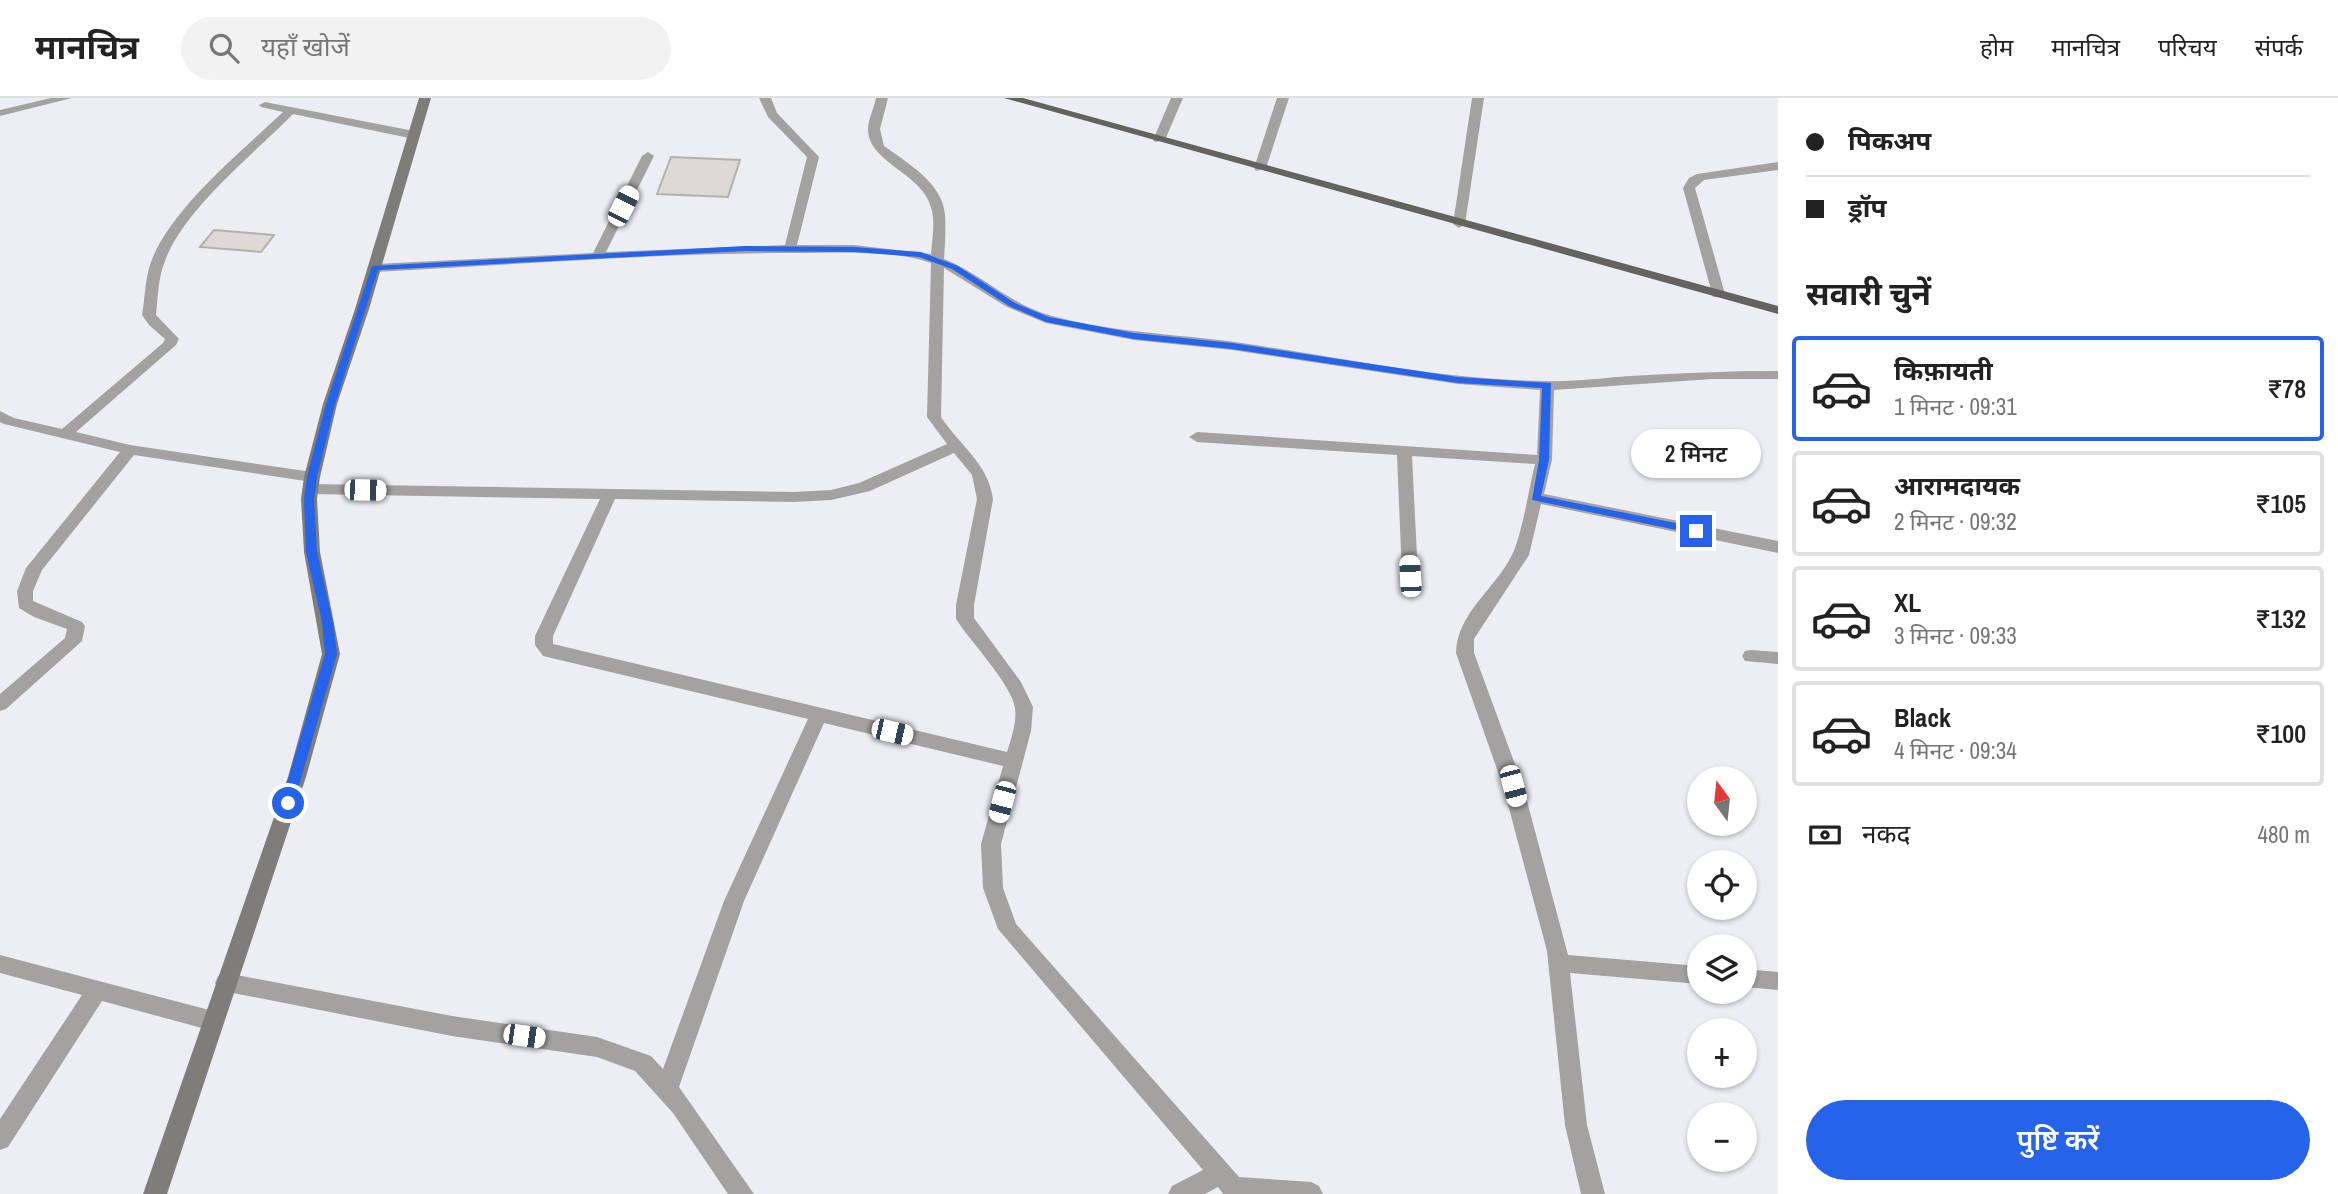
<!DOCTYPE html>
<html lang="hi">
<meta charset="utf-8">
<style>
body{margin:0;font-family:"Archivo Narrow","Noto Sans Devanagari",sans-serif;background:#f2f2f2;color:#222;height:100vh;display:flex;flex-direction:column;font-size:26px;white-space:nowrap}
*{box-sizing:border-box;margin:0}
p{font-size:23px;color:#767676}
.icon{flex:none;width:38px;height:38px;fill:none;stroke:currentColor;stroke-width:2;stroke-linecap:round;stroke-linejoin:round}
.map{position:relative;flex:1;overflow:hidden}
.sheet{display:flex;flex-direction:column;background:#fff;width:560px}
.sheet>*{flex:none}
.guide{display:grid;align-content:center;height:154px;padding:0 28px;background:#fff}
.needle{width:46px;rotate:345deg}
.buttons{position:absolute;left:1687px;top:668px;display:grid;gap:14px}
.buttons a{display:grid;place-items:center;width:70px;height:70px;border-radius:50%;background:#fff;box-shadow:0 2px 5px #0004;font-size:35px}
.end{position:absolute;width:32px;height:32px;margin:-16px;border:9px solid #2563eb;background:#fff;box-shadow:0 0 0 4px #fff}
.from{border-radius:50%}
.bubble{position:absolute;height:49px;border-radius:24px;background:#fff;box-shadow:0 2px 5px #0004;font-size:23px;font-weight:600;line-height:49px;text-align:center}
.car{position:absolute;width:21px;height:42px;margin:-21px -10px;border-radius:9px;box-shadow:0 0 5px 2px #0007;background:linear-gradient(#fff 24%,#345 0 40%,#fff 0 76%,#345 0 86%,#fff 0)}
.guide b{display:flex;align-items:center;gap:24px;height:66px;font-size:26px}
.guide b+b{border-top:2px solid #e0e0e0}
.guide i{width:18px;height:18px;background:#222}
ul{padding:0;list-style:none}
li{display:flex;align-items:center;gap:21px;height:105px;margin:0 14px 10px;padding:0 14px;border:4px solid #e0e0e0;border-radius:7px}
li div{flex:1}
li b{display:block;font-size:26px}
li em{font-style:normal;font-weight:600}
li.selected{border-color:#2563eb}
li>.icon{width:63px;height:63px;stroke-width:1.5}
h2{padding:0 28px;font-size:32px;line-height:84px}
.pay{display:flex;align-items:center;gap:18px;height:77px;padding:0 28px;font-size:26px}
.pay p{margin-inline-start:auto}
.primary-button{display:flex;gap:14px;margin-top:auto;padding:14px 28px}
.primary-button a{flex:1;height:80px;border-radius:42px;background:#2563eb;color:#fff;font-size:28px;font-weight:600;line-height:80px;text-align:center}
header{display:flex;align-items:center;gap:42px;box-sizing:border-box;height:98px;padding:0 35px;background:#fff;border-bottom:2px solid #e0e0e0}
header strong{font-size:33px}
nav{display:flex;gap:38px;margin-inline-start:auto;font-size:24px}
.search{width:490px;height:63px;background:#f2f2f2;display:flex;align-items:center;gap:18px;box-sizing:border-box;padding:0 24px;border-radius:38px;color:#767676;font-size:26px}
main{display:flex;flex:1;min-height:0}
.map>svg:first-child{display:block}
.building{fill:#ddd9d5;stroke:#b4b0ac;stroke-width:2}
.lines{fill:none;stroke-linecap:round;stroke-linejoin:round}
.street{fill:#a3a2a0;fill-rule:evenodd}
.secondary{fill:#7f7d7a;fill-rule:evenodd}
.primary{fill:#656360;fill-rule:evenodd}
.route{fill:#2563eb}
</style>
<header>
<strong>मानचित्र</strong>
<div class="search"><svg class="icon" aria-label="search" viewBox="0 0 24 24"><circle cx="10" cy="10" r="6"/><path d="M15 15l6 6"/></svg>यहाँ खोजें</div>
<nav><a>होम</a><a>मानचित्र</a><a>परिचय</a><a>संपर्क</a></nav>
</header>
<main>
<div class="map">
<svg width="1778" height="1096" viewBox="0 0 1778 1096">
<rect width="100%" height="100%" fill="#edeef4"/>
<!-- building -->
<g class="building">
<polygon points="671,59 740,62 728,99 657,96"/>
<polygon points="214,132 274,137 261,154 200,149"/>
</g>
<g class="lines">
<!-- street -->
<g class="street">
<polygon points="51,0 72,0 0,18 0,12"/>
<path d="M759,0H771L777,15L819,59L797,147H854L931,156C932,143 935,126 932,113C925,75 868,66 868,31C868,22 874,10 876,0H888L880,31L884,48C906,64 943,85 945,117C946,131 945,147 944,161C982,176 1012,208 1052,218C1112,234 1174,236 1235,244C1338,259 1441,282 1545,283C1573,284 1602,280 1630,278C1679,275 1728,273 1778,273V281H1712L1554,292L1552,362L1544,396L1778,443V455L1541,406L1529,457L1474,541V555L1523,688L1568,857L1699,868V886L1570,875L1587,1027L1605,1096H1581L1565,1027L1547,853L1503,688L1456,555C1456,516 1496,490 1512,457C1522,437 1529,390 1535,366L1412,358L1418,478L1410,484L1402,478L1397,357L1197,344L1189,339L1197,334L1537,357L1540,292L1458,286L1232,252L1134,242L1046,225L1007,209L944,170L941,319C960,348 988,365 993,401L974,507V520L1021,584L1033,609L1031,633L1001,746L1003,790L1016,826L1239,1079L1311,1084L1319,1088L1323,1096H1223L1218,1089L1205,1096H1168L1172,1088L1203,1072L998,831L983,790L981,746L1003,668L824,625L744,803L679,989L754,1096H728L673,1015L635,973L597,959L452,938L218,892L215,885L218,878L226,875L452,918L597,939L651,958L663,971L724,803L808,621L543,558L535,547V538L600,401L310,396L302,391L310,386L794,394L831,392L859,385L947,346L927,319L931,165C892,151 836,155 794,155C655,155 514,167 375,174L368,170L375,166L593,155L642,58L648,54L654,58L606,154L785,147L807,59L768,19ZM954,355L972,377L977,401L956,507V521C970,543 1012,587 1015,610C1017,624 1011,641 1007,654L553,546V538L615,401L794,404L831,402L870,393Z"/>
<polygon points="1171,0 1183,0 1165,42 1155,44 1153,42"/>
<polygon points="1277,0 1289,0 1266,70 1256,73 1254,70"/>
<polygon points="1472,0 1484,0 1465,126 1459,130 1453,126"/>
<path d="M265,4L414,33L420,37L414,41L293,16C255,55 183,112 165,163C158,180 158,199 156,217L179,241L176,247L76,334L130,347L312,374L320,379L312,384L134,357L42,472L33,493V503L82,524L85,528L82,543L6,611L0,613V596L65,540L67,531L34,519L19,510L17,493L26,470L120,354L4,326L0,324V313L14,320L62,331L163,245L165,241L149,227L142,217C145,200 145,180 151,164C170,111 242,53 283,14L261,9L259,7Z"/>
<polygon points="1778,64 1778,72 1704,82 1695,90 1725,196 1723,199 1713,199 1683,90 1689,80 1697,76"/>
<polygon points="1751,552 1778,554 1778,566 1745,563 1742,558 1745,553"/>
<polygon points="0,857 213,913 221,916 224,923 221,930 213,933 102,903 8,1049 0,1052 0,1021 82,897 0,875"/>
<polygon points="1745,871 1778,874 1778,892 1745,889"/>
</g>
<!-- secondary -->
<polygon class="secondary" points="419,0 431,0 369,211 337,306 320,379 317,401 320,454 340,556 306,679 167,1096 143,1096 288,679 322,556 304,454 301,401 304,379 323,306 355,211"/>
<!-- primary -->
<polygon class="primary" points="1004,0 1023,0 1778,208 1778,216"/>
</g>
<!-- route -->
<polygon class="route" points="745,148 854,149 921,154 958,168 1015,205 1049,219 1134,235 1232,245 1458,279 1551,285 1549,362 1541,398 1696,429 1702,433 1696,436 1532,402 1539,362 1542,290 1458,285 1232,251 1134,241 1046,224 1009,208 952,171 919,159 854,154 745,153 378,172 335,306 317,379 314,401 317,454 333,524 337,556 294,705 292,708 283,708 281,705 325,556 322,524 306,454 304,401 307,379 326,306 372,168"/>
</svg>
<div class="buttons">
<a><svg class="needle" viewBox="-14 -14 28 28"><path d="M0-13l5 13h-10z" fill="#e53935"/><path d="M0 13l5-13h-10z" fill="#767676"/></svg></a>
<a><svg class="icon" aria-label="locate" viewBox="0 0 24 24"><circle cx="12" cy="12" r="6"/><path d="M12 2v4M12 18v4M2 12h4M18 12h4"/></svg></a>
<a><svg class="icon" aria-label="layers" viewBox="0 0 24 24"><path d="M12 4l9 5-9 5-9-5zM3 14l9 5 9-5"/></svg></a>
<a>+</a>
<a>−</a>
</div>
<i class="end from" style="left:288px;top:705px"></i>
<i class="end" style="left:1696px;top:433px"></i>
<div class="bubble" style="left:1631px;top:331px;width:130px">2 मिनट</div>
<i class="car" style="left:623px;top:108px;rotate:27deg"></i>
<i class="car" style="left:365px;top:392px;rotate:91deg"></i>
<i class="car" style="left:1410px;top:478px;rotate:357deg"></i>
<i class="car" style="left:892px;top:634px;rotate:103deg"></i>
<i class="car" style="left:1513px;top:688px;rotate:165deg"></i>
<i class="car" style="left:1002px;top:704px;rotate:195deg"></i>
<i class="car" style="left:524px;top:938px;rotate:98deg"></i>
</div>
<section class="sheet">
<div class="guide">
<b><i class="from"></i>पिकअप</b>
<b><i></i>ड्रॉप</b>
</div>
<h2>सवारी चुनें</h2>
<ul>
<li class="selected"><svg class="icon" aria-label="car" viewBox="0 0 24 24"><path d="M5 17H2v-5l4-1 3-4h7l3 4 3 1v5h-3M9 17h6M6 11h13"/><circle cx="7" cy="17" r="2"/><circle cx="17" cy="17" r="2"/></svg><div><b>किफ़ायती</b><p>1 मिनट · 09:31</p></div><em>₹78</em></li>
<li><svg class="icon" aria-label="car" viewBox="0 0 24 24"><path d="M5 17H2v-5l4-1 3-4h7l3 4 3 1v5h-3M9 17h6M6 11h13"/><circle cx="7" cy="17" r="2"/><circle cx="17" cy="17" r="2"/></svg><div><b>आरामदायक</b><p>2 मिनट · 09:32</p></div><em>₹105</em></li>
<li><svg class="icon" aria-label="car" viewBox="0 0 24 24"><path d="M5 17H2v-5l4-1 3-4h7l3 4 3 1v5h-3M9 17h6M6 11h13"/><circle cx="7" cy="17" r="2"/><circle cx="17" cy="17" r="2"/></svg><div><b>XL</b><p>3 मिनट · 09:33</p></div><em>₹132</em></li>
<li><svg class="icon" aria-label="car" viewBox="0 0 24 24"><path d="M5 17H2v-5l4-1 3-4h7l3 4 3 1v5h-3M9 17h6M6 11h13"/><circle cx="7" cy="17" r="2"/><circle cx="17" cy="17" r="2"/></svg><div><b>Black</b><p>4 मिनट · 09:34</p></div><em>₹100</em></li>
</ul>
<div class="pay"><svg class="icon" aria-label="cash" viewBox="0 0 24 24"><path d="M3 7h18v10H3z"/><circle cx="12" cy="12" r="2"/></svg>नकद<p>480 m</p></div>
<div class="primary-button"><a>पुष्टि करें</a></div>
</section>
</main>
